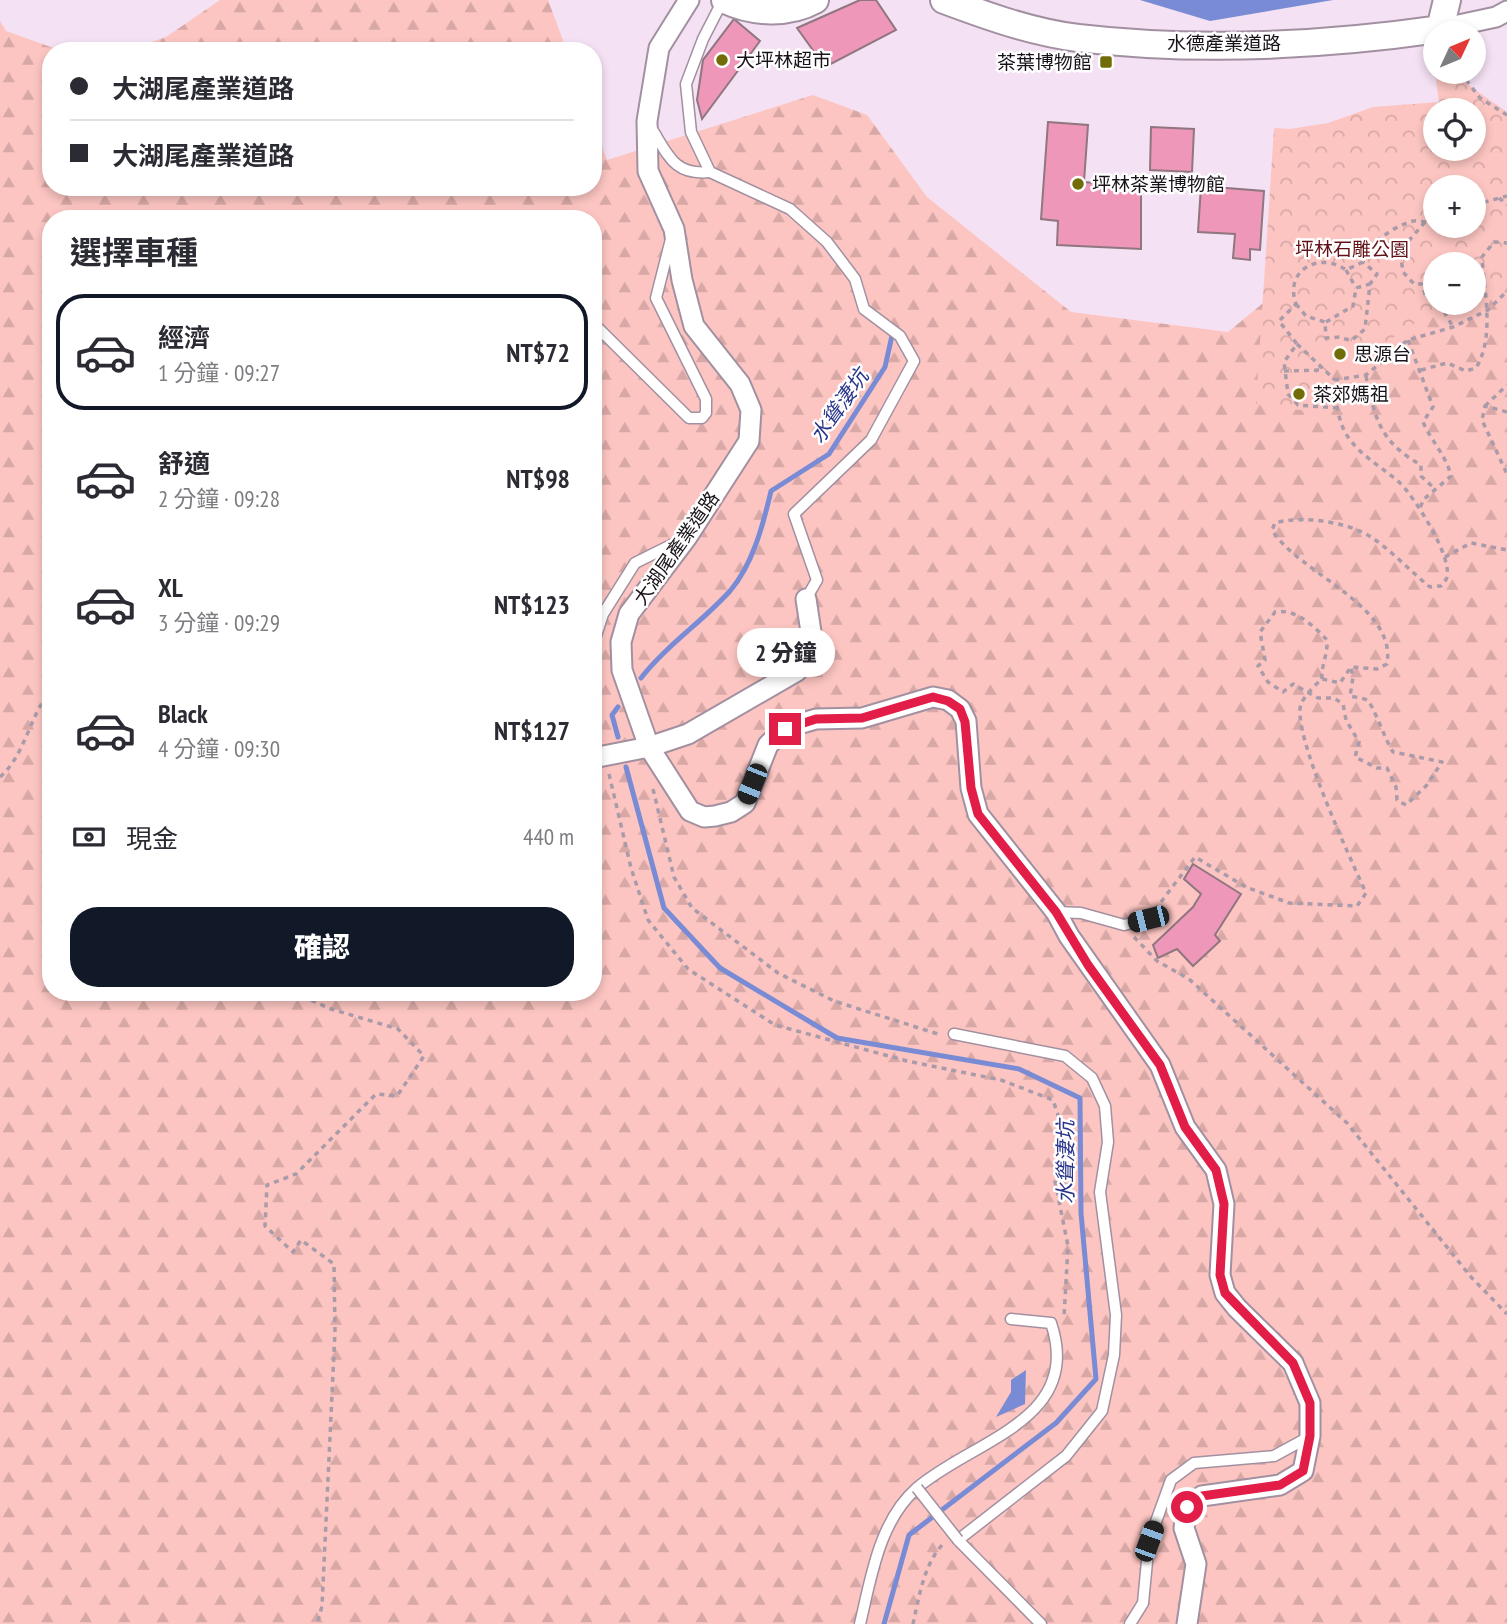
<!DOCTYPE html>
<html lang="zh-TW">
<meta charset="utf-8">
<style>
body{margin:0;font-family:"PT Sans Narrow","Noto Sans TC",sans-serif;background:#f2f2f3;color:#2b2b33;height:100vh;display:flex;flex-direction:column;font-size:26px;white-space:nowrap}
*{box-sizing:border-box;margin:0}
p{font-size:23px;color:#7c7c81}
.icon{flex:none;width:38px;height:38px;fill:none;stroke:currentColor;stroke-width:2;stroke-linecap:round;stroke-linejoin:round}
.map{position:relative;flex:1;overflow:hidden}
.side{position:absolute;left:42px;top:210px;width:560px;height:791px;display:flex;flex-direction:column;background:#fff;border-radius:28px;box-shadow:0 4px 10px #0003}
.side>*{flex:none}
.top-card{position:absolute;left:42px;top:42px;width:560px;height:154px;border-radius:28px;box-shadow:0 4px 10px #0003;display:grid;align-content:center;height:154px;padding:0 28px;background:#fff}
.needle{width:46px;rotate:46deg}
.tools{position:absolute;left:1423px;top:21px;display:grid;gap:14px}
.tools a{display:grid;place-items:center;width:63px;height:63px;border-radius:50%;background:#fff;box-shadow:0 4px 10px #0003;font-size:35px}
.end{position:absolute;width:32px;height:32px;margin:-16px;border:9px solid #e11d48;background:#fff;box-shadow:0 0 0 4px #fff}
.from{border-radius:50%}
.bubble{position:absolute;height:49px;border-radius:24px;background:#fff;box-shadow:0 4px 10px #0003;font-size:23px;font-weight:800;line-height:49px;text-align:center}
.car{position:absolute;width:21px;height:42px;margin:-21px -10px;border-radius:9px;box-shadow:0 0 5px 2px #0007;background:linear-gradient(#222 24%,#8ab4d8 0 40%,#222 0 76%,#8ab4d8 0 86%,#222 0)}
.top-card b{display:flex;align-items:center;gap:24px;height:66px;font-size:26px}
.top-card b+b{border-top:2px solid #e1e1e2}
.top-card i{width:18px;height:18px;background:#2b2b33}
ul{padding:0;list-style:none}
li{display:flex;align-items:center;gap:21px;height:116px;margin:0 14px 10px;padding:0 14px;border:4px solid transparent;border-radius:28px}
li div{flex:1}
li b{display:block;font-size:26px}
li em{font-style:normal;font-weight:800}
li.current{border-color:#111827}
li>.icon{width:63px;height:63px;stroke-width:1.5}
h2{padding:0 28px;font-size:32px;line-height:84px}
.pay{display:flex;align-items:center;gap:18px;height:77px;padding:0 28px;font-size:26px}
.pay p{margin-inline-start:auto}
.primary-button{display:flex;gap:14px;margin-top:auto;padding:14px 28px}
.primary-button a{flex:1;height:80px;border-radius:28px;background:#111827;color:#fff;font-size:28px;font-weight:800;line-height:80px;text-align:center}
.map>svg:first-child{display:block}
.forest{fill:url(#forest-firs);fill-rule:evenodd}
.park{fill:url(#park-crowns);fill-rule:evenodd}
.water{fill:#798bd4}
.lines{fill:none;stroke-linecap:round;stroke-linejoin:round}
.stream{stroke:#798bd4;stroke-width:5}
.building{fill:#ee97b9;stroke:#8f767f;stroke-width:2}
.lane-casing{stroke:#a290a1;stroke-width:13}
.street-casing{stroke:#a290a1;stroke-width:23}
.secondary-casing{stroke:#a290a1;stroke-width:30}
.path{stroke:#a99ba9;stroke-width:3.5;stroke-dasharray:5 5;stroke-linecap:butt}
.lane{stroke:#fff;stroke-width:10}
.street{stroke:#fff;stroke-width:19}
.secondary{stroke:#fff;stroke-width:26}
.lane-bridge-casing{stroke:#a290a1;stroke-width:13;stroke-linecap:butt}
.lane-bridge{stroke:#fff;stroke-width:10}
.route{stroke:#e11d48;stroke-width:9}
.poi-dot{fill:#716c08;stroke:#fff;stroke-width:2.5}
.labels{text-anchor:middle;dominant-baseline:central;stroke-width:5;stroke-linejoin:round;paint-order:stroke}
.street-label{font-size:19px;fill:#191319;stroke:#fff}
.poi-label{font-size:19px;fill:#191319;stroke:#fff;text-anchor:start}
.park-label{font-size:19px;fill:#621117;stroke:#fff}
.water-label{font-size:21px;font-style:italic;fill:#2a358a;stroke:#fff}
</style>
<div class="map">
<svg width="1507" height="1624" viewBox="0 0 1507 1624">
<defs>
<pattern id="forest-firs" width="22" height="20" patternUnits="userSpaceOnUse" patternTransform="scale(1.75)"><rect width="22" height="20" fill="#fcc5c1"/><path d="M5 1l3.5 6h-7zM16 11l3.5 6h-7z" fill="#d7a8a5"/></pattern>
<pattern id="park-crowns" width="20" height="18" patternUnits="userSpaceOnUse" patternTransform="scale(1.75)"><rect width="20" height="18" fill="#fcc5c1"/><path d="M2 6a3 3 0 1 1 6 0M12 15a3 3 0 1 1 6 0" fill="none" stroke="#d7a8a5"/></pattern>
</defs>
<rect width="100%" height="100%" fill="#f4e1f3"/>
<!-- forest -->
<g class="forest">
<polygon points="220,0 548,0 567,51 125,51 166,37"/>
<path d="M0,21L6,31L62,51H51V187H593V123L607,160L813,95L867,115L927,197L1071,312L1228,332L1301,272L1507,247V1624H0ZM51,219H593V992H51ZM1435,264H1474V303H1435Z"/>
</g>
<!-- park -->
<path class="park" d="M1435,50V72H1458L1467,84L1507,112V268C1502,277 1497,289 1490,296C1475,311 1442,313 1423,320C1388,332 1377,365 1333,370L1323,385L1329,414L1256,404L1274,128L1290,129L1328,123L1373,107L1439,102L1432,51ZM1435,110H1474V149H1435ZM1435,187H1474V226H1435ZM1435,264H1474V303H1435Z"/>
<!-- water -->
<g class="water">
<polygon points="1140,0 1333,0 1210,21"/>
<polygon points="1026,1370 1025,1404 996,1417 1011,1392 1011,1380"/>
</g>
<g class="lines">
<!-- stream -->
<g class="stream">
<path d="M641,678C668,644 702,622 730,591C753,564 763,525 771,491L829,454L885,367L893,331"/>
<polyline points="618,737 612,715 618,707"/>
<polyline points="626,767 664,908 720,968 837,1038 1019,1069 1080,1098 1081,1213 1096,1379 1056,1423 909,1535 884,1624"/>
</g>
</g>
<!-- building -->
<g class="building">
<polygon points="860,0 876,0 896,30 825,67 797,28"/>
<polygon points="734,19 760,41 702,119 697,100 703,60"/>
<polygon points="1048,122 1088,125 1084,182 1141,187 1141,249 1057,245 1058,221 1041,219"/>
<polygon points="1151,127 1194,129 1192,172 1150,170"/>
<polygon points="1201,186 1264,191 1260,250 1250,249 1250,260 1233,258 1235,234 1198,232"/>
<polygon points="1193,864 1241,894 1215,935 1220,941 1193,966 1177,949 1158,958 1153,945 1193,907 1201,894 1184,879"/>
</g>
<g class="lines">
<!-- lane casing -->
<g class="lane-casing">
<g id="lane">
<polyline points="723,0 703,39 686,84 691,132 710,172 790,209 827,242 855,279 864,309 900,336 914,361 871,440 794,514 817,580 806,599"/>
<path d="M650,126C668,154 673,176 710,172"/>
<polyline points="593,323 689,418 702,418 706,413 706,399 656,298 671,239"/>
<polyline points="593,645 603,614 635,563 677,542"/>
<polyline points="1056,912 1081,913 1124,925 1148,919"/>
<polyline points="954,1034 1065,1056 1092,1078 1105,1106 1108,1142 1100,1192 1116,1315 1114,1355 1102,1411 1066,1456 958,1540 1041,1624"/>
<path d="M860,1624C871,1578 879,1521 917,1488C973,1440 1084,1420 1051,1323L1011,1319"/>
<polyline points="1130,1624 1143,1603 1149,1541 1171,1480 1194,1463 1274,1456 1309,1437"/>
</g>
</g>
<!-- street casing -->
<g class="street-casing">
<g id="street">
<polyline points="689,0 659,48 647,121 648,171 674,229 682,280 694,326 740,384 751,410 749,441 687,537 629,614 621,642 622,670 649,747 690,811 704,817 715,816 731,812 745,803 768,745 785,728 816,719 862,718 933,697 948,700 960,709 966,721 971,788 978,814 1056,912 1069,936 1160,1065 1185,1127 1216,1170 1224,1204 1220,1275 1225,1293 1237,1308 1293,1363 1310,1403 1310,1436 1303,1471 1280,1485 1202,1496 1187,1507 1184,1528 1196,1564 1187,1624"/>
<polyline points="1440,29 1496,17 1507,11"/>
<polyline points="593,758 649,747 688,734 797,671 813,645 806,599"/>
</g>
</g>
<!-- secondary casing -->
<g class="secondary-casing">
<g id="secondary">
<path d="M725,0C753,13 788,15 815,0"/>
<path d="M944,0C987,16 1031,32 1078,38C1198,52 1321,46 1440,29L1447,0"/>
</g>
</g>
<!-- path -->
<g class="path">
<polyline points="1460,72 1480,98 1507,115"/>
<polyline points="1499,198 1507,205"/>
<polyline points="1474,205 1507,196"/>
<polyline points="1425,222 1400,251 1403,272 1414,284 1422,284 1426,297 1435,300"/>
<polyline points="1346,270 1356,288"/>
<polyline points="1439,303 1453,327"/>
<polyline points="1296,304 1306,316 1325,322 1326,338 1340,337 1351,341 1365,329 1370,284 1377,274 1363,262"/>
<polyline points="1326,322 1353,306 1356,288 1370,284"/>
<path d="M1408,340L1433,407L1423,422C1431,441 1446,455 1451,476L1424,499L1419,510"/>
<polyline points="1297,344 1335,380"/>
<path d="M1421,370L1447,363L1466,371L1476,368C1495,337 1484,291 1482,257L1494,242L1507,243"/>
<polyline points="1284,371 1324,370"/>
<path d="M1366,376C1375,419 1380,442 1421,465V476L1435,489"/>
<polyline points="1485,406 1507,385"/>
<path d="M1338,408L1298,405L1288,394L1284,362L1297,344L1279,321L1296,304C1284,270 1319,251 1346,270L1363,262C1369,243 1394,226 1413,221C1420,220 1428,223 1435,224"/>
<polyline points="1507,412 1485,406 1482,420 1507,474"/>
<polyline points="1445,557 1471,543 1507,550"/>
<path d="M1322,679C1321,665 1328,655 1327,640C1314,626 1295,608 1275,612L1260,632L1265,660L1258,666L1268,682L1283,692L1293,684L1318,698H1334L1343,704L1346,720L1359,742L1355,757L1377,768H1387L1396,787L1397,800L1406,805L1426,786L1442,762L1393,752C1386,742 1373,704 1367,700C1363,698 1354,697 1350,696L1353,678L1351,667"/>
<polyline points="609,774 631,868 648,920 688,969 775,1025 907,1061 1001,1080 1053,1100 1065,1136 1055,1181 1068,1246 1064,1317"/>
<path d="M0,777C26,754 29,716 51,690"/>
<polyline points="653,789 674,877 692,908 778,973 834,1001 941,1035"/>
<path d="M1155,910L1195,857L1246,887L1289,903L1357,906L1366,893C1352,862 1291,732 1301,704C1305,695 1315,685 1322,679L1340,683L1351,667L1377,669L1387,664C1397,605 1299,574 1272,530L1275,523C1302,515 1348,522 1371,537C1392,551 1410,571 1430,587L1441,586C1443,583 1446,581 1447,577C1452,556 1415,498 1400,483C1382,467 1362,457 1348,437C1337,421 1336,399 1335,380L1366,375L1408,340L1453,327L1488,310L1507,291"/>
<polyline points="1134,937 1157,961 1189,979 1347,1123 1471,1277 1507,1314"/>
<polyline points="293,992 331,1009 398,1029 424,1056 397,1096 376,1094 296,1174 267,1185 265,1226 293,1252 301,1240 334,1264 335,1331 322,1606 317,1624"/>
<path d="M913,1624C919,1597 924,1562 945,1542"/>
</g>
<!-- lane -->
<use href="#lane" class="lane"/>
<!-- street -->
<use href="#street" class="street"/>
<!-- secondary -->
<use href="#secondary" class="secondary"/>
<!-- lane-bridge casing -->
<g class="lane-bridge-casing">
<polyline id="lane-bridge" points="917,1488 958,1540"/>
</g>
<!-- lane-bridge -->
<use href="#lane-bridge" class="lane-bridge"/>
</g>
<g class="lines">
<!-- route -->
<polyline class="route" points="785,729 816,719 862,718 933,697 948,701 960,709 965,722 971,788 978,814 1056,912 1088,965 1160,1065 1185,1127 1216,1170 1224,1204 1220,1275 1225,1293 1293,1363 1310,1403 1310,1436 1303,1471 1280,1485 1202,1496 1187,1507"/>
</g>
<!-- markers -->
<g class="poi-dot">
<circle cx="722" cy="60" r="7"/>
<rect x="1099" y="55" width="14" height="14" rx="3.5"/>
<circle cx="1078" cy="184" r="7"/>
<circle cx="1340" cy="354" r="7"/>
<circle cx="1299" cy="394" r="7"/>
</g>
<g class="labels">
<!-- street labels -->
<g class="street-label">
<text x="1224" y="43">水德產業道路</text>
<text transform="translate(676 548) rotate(-55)">大湖尾產業道路</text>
</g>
<!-- poi labels -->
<g class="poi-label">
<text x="736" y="60">大坪林超市</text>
<text x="1092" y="62" text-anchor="end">茶葉博物館</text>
<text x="1092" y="184">坪林茶業博物館</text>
<text x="1354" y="354">思源台</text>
<text x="1313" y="394">茶郊媽祖</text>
</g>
<!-- park labels -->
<g class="park-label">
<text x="1352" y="249">坪林石雕公園</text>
</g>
<!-- water labels -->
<g class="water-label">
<text transform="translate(839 406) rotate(-55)">水聳淒坑</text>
<text transform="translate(1065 1162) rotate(-90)">水聳淒坑</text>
</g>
</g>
</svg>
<div class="tools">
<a><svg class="needle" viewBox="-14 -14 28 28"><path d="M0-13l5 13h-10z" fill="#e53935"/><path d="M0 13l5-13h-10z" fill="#7c7c81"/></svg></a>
<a><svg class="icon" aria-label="locate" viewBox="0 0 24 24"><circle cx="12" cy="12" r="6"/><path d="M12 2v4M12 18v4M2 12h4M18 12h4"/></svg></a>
<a>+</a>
<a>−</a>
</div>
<i class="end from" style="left:1187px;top:1507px"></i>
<i class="end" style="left:785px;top:729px"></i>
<div class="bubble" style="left:737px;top:628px;width:98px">2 分鐘</div>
<i class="car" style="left:752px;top:784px;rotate:202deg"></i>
<i class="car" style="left:1148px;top:919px;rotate:256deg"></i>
<i class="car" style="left:1149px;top:1541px;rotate:20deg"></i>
<div class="top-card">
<b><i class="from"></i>大湖尾產業道路</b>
<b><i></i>大湖尾產業道路</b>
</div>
<section class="side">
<h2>選擇車種</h2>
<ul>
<li class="current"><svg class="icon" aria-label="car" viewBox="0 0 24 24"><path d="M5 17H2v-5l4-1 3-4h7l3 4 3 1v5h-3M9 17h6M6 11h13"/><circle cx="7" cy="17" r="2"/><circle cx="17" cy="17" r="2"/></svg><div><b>經濟</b><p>1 分鐘 · 09:27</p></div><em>NT$72</em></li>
<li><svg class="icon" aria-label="car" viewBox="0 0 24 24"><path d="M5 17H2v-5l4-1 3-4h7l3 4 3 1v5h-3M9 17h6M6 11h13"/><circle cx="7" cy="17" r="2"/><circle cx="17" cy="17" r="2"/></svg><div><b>舒適</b><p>2 分鐘 · 09:28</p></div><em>NT$98</em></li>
<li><svg class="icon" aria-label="car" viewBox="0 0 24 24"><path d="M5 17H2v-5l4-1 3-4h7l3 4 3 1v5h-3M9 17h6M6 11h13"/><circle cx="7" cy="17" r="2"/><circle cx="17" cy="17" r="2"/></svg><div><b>XL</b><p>3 分鐘 · 09:29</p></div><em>NT$123</em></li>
<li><svg class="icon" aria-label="car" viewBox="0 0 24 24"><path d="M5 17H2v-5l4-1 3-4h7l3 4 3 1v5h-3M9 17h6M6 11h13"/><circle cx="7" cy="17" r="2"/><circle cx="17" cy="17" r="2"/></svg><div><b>Black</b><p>4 分鐘 · 09:30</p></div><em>NT$127</em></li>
</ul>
<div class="pay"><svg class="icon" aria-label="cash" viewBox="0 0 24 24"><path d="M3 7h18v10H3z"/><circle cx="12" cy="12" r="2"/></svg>現金<p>440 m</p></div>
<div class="primary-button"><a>確認</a></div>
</section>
</div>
